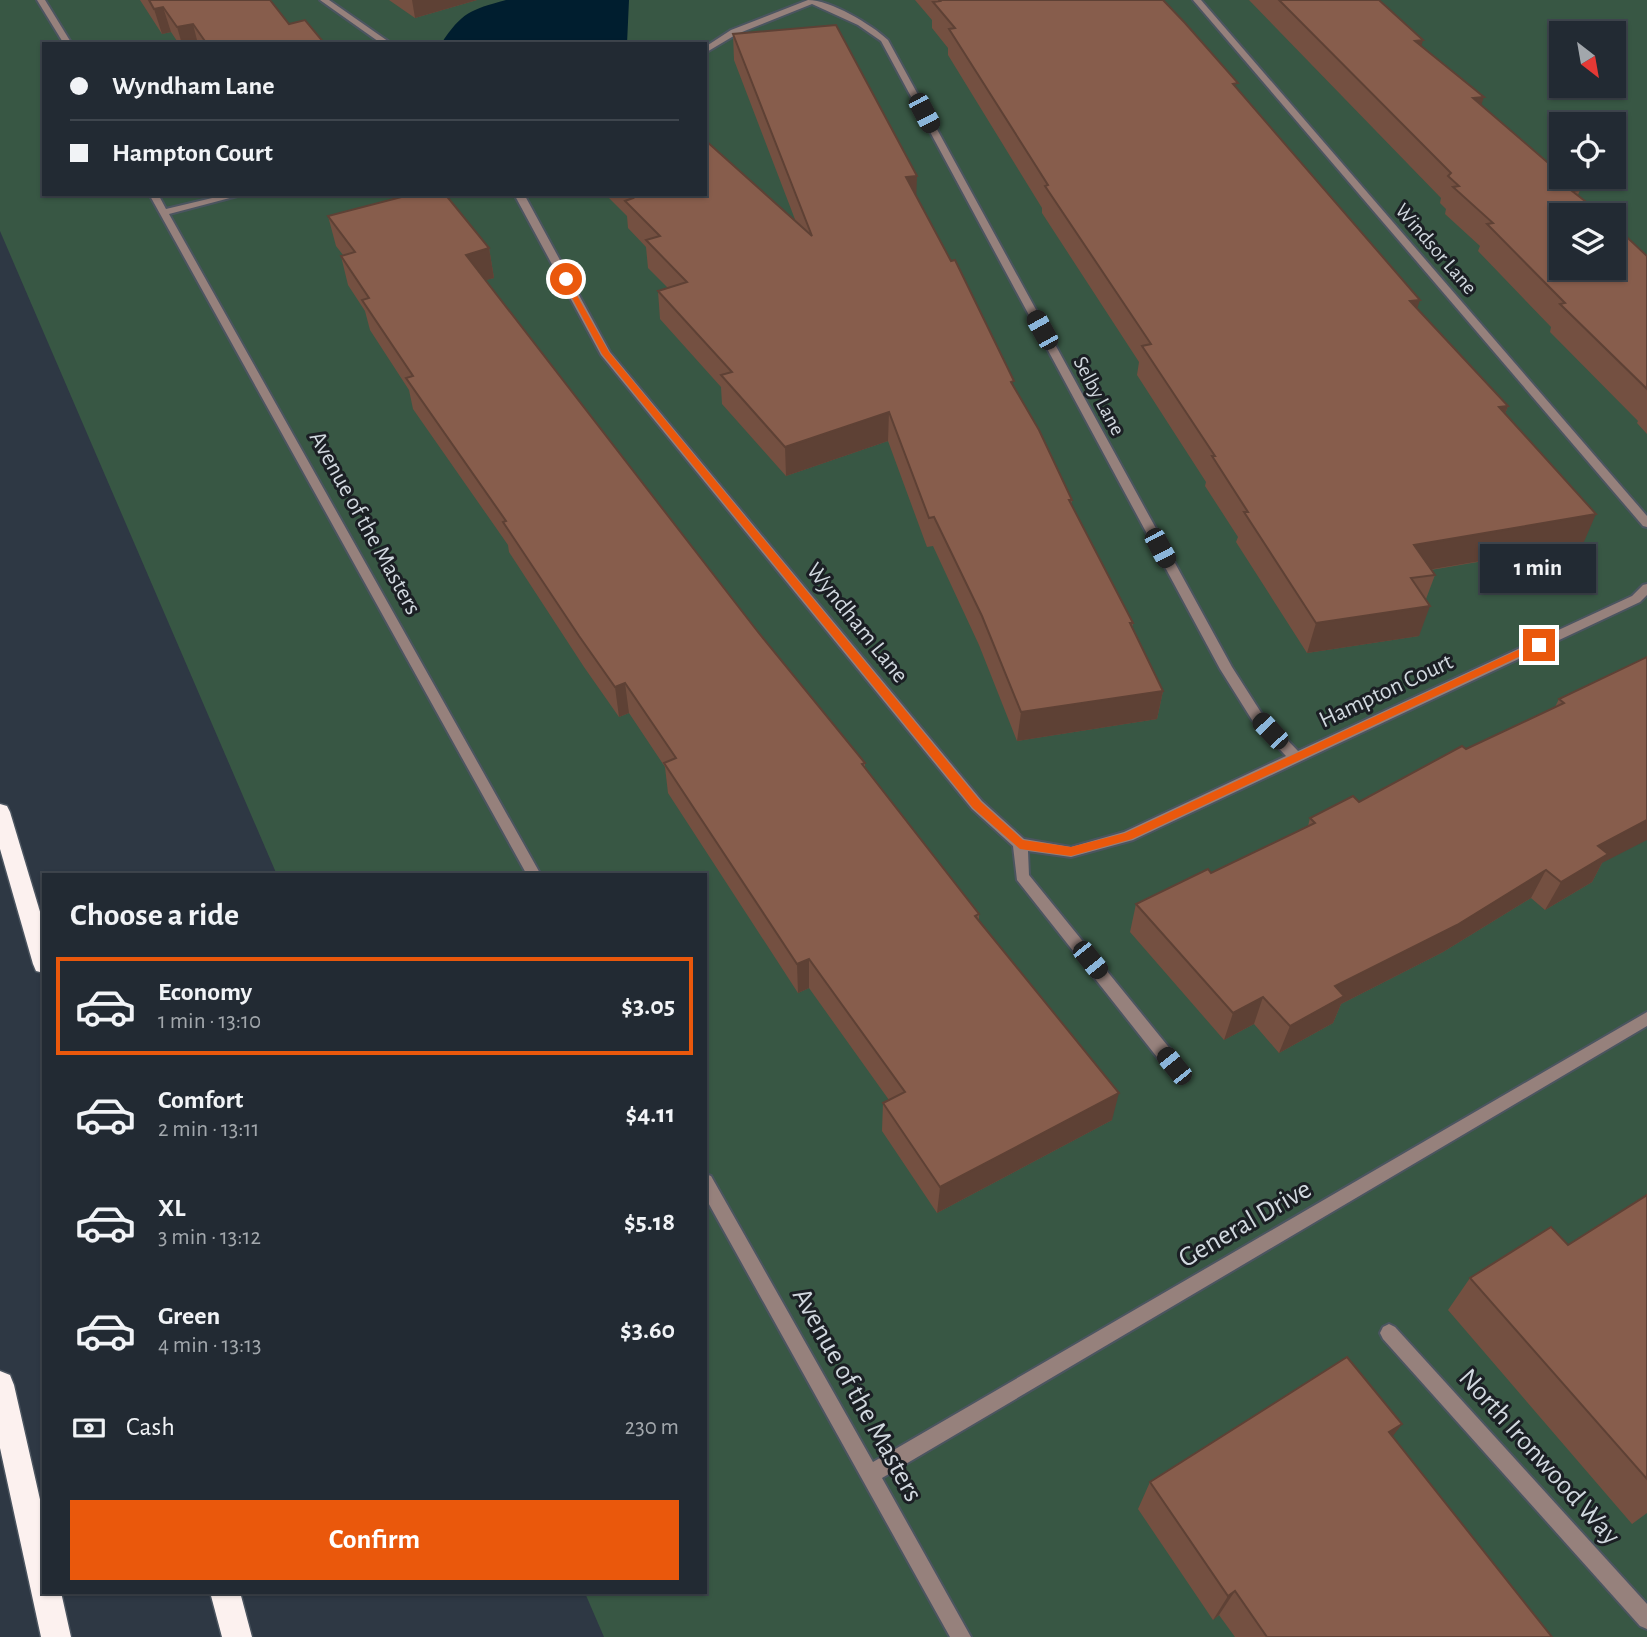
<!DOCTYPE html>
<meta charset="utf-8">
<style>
body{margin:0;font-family:"Alegreya Sans",sans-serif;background:#2a323b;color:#f1f3f6;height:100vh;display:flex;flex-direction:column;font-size:26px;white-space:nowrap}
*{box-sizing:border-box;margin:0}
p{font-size:23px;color:#a2a7ac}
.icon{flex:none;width:38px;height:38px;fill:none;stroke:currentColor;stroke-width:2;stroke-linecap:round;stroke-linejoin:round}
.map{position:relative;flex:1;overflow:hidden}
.side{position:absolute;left:42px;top:873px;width:665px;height:721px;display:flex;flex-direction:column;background:#222a33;border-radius:0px;box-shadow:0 2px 5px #0004,0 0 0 2px #3f464e}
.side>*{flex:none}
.banner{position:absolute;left:42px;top:42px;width:665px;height:154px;border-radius:0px;box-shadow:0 2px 5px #0004,0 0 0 2px #3f464e;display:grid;align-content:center;height:154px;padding:0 28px;background:#222a33}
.needle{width:46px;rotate:149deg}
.fabs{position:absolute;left:1549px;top:21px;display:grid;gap:14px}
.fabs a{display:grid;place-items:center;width:77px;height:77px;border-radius:0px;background:#222a33;box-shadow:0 2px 5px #0004,0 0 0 2px #3f464e;font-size:35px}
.end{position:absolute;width:32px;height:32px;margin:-16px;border:9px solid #ea580c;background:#fff;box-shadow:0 0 0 4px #fff}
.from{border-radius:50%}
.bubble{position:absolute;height:49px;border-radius:0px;background:#222a33;box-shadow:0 2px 5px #0004,0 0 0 2px #3f464e;font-size:23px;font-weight:700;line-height:49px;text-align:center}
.car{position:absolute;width:21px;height:42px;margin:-21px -10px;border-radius:9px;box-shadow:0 0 5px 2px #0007;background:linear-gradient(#222 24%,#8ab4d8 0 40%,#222 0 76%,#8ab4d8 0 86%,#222 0)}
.banner b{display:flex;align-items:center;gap:24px;height:66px;font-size:26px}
.banner b+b{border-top:2px solid #3f464e}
.banner i{width:18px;height:18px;background:#f1f3f6}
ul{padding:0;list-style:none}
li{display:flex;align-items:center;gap:21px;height:98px;margin:0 14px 10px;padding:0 14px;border:4px solid transparent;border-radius:0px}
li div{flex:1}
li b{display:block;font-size:26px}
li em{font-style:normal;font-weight:700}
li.selected{border-color:#ea580c}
li>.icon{width:63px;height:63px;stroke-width:1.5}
h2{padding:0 28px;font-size:32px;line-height:84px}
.pay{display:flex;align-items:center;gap:18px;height:77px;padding:0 28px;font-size:26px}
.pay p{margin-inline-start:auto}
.cta{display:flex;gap:14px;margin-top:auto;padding:14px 28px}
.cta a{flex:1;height:80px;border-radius:0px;background:#ea580c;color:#fff;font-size:28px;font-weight:700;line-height:80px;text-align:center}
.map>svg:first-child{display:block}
.green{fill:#385744;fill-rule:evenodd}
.water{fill:#001e2f}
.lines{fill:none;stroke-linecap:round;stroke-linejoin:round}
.minor-casing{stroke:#4b5560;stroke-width:4}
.motorway-casing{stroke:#4b5560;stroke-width:3}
.minor{fill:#96817c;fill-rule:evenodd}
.motorway{fill:#fcf1ef;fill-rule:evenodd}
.wall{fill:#745041}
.shaded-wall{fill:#5e4135}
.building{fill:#875d4c;stroke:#5e4135;stroke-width:2}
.route{fill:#ea580c}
.labels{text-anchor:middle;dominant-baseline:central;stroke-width:6;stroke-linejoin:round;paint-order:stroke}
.far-street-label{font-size:21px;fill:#d1d8df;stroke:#1b1f24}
.street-label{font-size:24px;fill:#d1d8df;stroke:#1b1f24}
.near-street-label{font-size:28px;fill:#d1d8df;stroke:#1b1f24}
</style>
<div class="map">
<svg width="1647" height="1637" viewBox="0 0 1647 1637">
<rect width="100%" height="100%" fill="#2e3844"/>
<!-- green -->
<path class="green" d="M0,0H1647V1637H604L585,1593L705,1592V875H277L0,231ZM1561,33H1614V86H1561ZM44,44H705V194H44ZM1561,124H1614V177H1561ZM1561,215H1614V268H1561Z"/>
<!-- water -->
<path class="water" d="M506,0H629L627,44H441C462,12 470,10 506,0Z"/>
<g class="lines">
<!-- minor casing -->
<g class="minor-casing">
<g id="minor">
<polygon points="37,0 45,0 72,44 64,44"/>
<polygon points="320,0 329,0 392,44 382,44"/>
<path d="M808,0C830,0 871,24 888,40L1232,667L1262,714L1298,751L1632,596L1643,585L1647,584V595L1640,602L1133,840L1071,857L1028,851L1029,875L1180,1061L1182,1066L1180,1071L1174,1073L1168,1071L1017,880L1013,846L972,809L601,355L514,194H524L610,352L982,801L1024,839L1071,847L1124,832L1286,756L1252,720L1220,669L881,41L858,25L812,4L737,34L705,53V47L731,30Z"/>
<polygon points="1193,0 1201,0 1647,516 1647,527 1643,526"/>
<polygon points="149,194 158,194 166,209 229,194 245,194 169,214 541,875 527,875"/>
<polygon points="1647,1012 1647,1026 882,1478 971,1637 950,1637 705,1197 705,1174 711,1176 873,1462"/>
<polygon points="1389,1324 1395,1327 1647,1604 1647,1629 1640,1626 1383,1339 1380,1333 1383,1327"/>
</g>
</g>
<!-- motorway casing -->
<g class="motorway-casing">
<g id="motorway">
<polygon points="0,804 7,806 10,812 44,925 44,973 36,971 33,964 0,849"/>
<polygon points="0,1371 10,1375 14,1385 44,1517 44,1592 61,1592 71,1637 41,1637 0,1448"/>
<polygon points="210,1592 240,1592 252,1637 222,1637"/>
</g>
</g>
<!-- minor -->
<use href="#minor" class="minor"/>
<!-- motorway -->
<use href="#motorway" class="motorway"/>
</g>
<!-- wall -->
<g class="wall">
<polygon points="140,0 270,0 289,24 325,44 179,44 171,32 162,34"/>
<polygon points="389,0 477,0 415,18"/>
<polygon points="915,0 1163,0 1237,88 1417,309 1508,406 1505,414 1583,544 1431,570 1435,575 1426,599 1419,636 1307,653 1236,542 1238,537 1205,486 1206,482 1137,375 1139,362 1042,213 1042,208 948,55 948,48 932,28 932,20"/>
<polygon points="1249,0 1379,0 1422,47 1481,105 1580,190 1578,195 1647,256 1647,434 1637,423 1638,421 1550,332 1551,327 1478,251 1480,246 1445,214 1446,209 1440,203 1441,198"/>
<polygon points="733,34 916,195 1072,500 1071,505 1133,623 1132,628 1163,691 1157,719 1017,741 979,645 933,546 927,547 888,441 786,476 722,404 721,387 660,319 658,291 668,288 648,268 646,247 628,228 627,216 605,194 705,194 796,222 734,60"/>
<polygon points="328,216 489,248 494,278 485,280 758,632 865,763 865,767 979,914 979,920 1112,1120 937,1213 882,1131 883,1103 889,1100 809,988 798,993 668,793 665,767 629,713 619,717 584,667 509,552 508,545 413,409 409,390 370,330 365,311 348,285 341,256 343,255 336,246"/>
<polygon points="1647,657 1602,863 1592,882 1545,910 1531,898 1443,952 1341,1004 1333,1023 1279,1053 1254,1024 1224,1040 1130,932 1136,904 1211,873 1308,826 1310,818 1359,802 1466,749 1555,707 1559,699"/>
<polygon points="1647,1195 1647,1513 1632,1524 1448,1310 1470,1278 1568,1245"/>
<polygon points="1402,1424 1392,1436 1552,1637 1235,1637 1219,1615 1213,1620 1138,1509 1150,1482"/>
</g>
<!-- shaded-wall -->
<g class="shaded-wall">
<polygon points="412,0 477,0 415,18"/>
<polygon points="163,7 171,32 162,34 154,9"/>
<polygon points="193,24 198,44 182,44 177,27"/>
<polygon points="1423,40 1416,66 1415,41"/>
<polygon points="1484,97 1475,123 1473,98"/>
<polygon points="917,176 916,203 906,177"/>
<polygon points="489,248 494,278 471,284 466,255"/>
<polygon points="1420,300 1411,328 1410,301"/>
<polygon points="1508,406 1497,435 1499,407"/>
<polygon points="889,412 888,441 786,476 785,447"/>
<polygon points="1596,514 1583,544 1403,574 1414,545"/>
<polygon points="1430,606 1419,636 1307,653 1316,623"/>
<polygon points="625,683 629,713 619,717 615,687"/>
<polygon points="1163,691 1157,719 1017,741 1021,712"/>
<polygon points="1647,820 1647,840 1602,863 1592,882 1545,910 1561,882 1598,846"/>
<polygon points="1546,870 1531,898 1443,952 1341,1004 1333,1023 1279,1053 1290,1026 1335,986"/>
<polygon points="809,959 809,988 798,993 797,964"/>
<polygon points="1263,997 1254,1024 1224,1040 1233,1013"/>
<polygon points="1119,1093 1112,1120 937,1213 940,1187"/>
<polygon points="1402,1424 1381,1452 1389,1432"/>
<polygon points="1235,1591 1219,1615 1213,1620 1228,1596"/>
</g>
<!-- building -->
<g class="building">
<polygon points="149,0 270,0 289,24 305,20 325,44 207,44 193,24 177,27 163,7 154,9"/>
<polygon points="939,0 1163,0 1185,23 1238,83 1233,84 1420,300 1410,301 1508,406 1499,407 1596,514 1414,545 1435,575 1411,578 1430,606 1316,623 1244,512 1248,512 1212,456 1215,456 1142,346 1151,344 1045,186 1048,185 949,29 955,28 933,2 940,1"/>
<polygon points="1279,0 1379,0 1423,40 1415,41 1484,97 1473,98 1561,174 1561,177 1565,177 1580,190 1572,191 1603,215 1561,215 1561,268 1614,268 1614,225 1647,256 1647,389 1560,304 1565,303 1487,224 1493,223 1453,187 1459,186 1448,176 1451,173"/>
<polygon points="836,25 917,176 906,177 951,261 955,260 1014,381 1011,382 1039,430 1072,500 1069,500 1133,623 1130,623 1163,691 1021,712 982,616 934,517 929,518 889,412 785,447 721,375 732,372 658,291 687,282 646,240 660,236 625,201 633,198 629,194 705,194 705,140 812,236 733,34"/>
<polygon points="413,194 445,194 489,248 466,255 758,632 865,763 862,764 979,914 975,916 1119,1093 940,1187 883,1103 905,1092 809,959 797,964 664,763 676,758 625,683 615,687 579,636 503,522 506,521 406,378 413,376 362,300 369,298 341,256 355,252 328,216"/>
<polygon points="1647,657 1647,820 1598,846 1608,854 1561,882 1546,870 1457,925 1335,986 1344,996 1290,1026 1263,997 1233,1013 1136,904 1208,869 1211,873 1315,823 1310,818 1353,796 1359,802 1462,746 1466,749 1564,703 1559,699"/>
<polygon points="1647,1195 1647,1479 1470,1278 1551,1227 1568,1245"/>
<polygon points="1347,1357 1402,1424 1389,1432 1552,1637 1267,1637 1235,1591 1228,1596 1150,1482"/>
</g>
<!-- route -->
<polygon class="route" points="566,276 609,352 981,802 1023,840 1071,847 1125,833 1535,642 1544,645 1132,839 1071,856 1020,849 973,808 602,354 562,279"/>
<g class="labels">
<!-- far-street labels -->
<g class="far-street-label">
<text transform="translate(1436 249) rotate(49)">Windsor Lane</text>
<text transform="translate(1099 396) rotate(62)">Selby Lane</text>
</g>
<!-- street labels -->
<g class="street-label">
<text transform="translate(365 523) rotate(61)">Avenue of the Masters</text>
<text transform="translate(857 623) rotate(51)">Wyndham Lane</text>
<text transform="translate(1386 691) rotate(-25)">Hampton Court</text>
</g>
<!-- near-street labels -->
<g class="near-street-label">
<text transform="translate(1245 1224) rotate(-30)">General Drive</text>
<text transform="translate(857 1395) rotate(61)">Avenue of the Masters</text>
<text transform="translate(1539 1457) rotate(48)">North Ironwood Way</text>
</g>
</g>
</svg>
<div class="fabs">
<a><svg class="needle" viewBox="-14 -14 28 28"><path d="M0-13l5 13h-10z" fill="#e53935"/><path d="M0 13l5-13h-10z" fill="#a2a7ac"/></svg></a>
<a><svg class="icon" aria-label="locate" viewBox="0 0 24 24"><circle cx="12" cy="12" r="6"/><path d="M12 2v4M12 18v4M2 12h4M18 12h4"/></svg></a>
<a><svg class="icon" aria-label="layers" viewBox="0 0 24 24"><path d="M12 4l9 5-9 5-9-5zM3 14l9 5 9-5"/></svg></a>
</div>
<i class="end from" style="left:566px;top:279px"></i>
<i class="end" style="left:1539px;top:645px"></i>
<div class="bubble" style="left:1480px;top:544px;width:116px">1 min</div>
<i class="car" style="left:924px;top:113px;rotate:152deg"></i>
<i class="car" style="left:1042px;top:330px;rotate:331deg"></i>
<i class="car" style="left:1160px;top:548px;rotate:152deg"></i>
<i class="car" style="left:1270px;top:731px;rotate:317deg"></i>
<i class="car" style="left:1090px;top:960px;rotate:141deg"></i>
<i class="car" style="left:1174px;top:1066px;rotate:321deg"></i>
<div class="banner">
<b><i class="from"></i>Wyndham Lane</b>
<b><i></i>Hampton Court</b>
</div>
<section class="side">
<h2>Choose a ride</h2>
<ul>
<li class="selected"><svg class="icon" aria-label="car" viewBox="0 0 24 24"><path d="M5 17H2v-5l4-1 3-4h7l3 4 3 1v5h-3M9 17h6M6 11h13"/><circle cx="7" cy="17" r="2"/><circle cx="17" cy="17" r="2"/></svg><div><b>Economy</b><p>1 min · 13:10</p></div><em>$3.05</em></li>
<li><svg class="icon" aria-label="car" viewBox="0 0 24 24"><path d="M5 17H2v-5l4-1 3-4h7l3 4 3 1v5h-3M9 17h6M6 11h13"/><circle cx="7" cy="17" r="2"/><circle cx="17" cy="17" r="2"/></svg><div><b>Comfort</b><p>2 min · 13:11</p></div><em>$4.11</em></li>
<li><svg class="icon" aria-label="car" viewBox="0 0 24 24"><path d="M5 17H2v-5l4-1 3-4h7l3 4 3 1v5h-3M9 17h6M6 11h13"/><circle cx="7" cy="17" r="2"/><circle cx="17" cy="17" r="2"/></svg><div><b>XL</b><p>3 min · 13:12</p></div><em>$5.18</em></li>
<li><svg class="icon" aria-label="car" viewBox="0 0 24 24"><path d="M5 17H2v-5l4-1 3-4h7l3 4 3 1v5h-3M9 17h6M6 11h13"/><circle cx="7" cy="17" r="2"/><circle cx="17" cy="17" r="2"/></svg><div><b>Green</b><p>4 min · 13:13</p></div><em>$3.60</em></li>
</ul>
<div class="pay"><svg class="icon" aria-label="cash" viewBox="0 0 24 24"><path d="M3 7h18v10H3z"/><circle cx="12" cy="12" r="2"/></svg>Cash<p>230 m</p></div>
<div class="cta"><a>Confirm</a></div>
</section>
</div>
